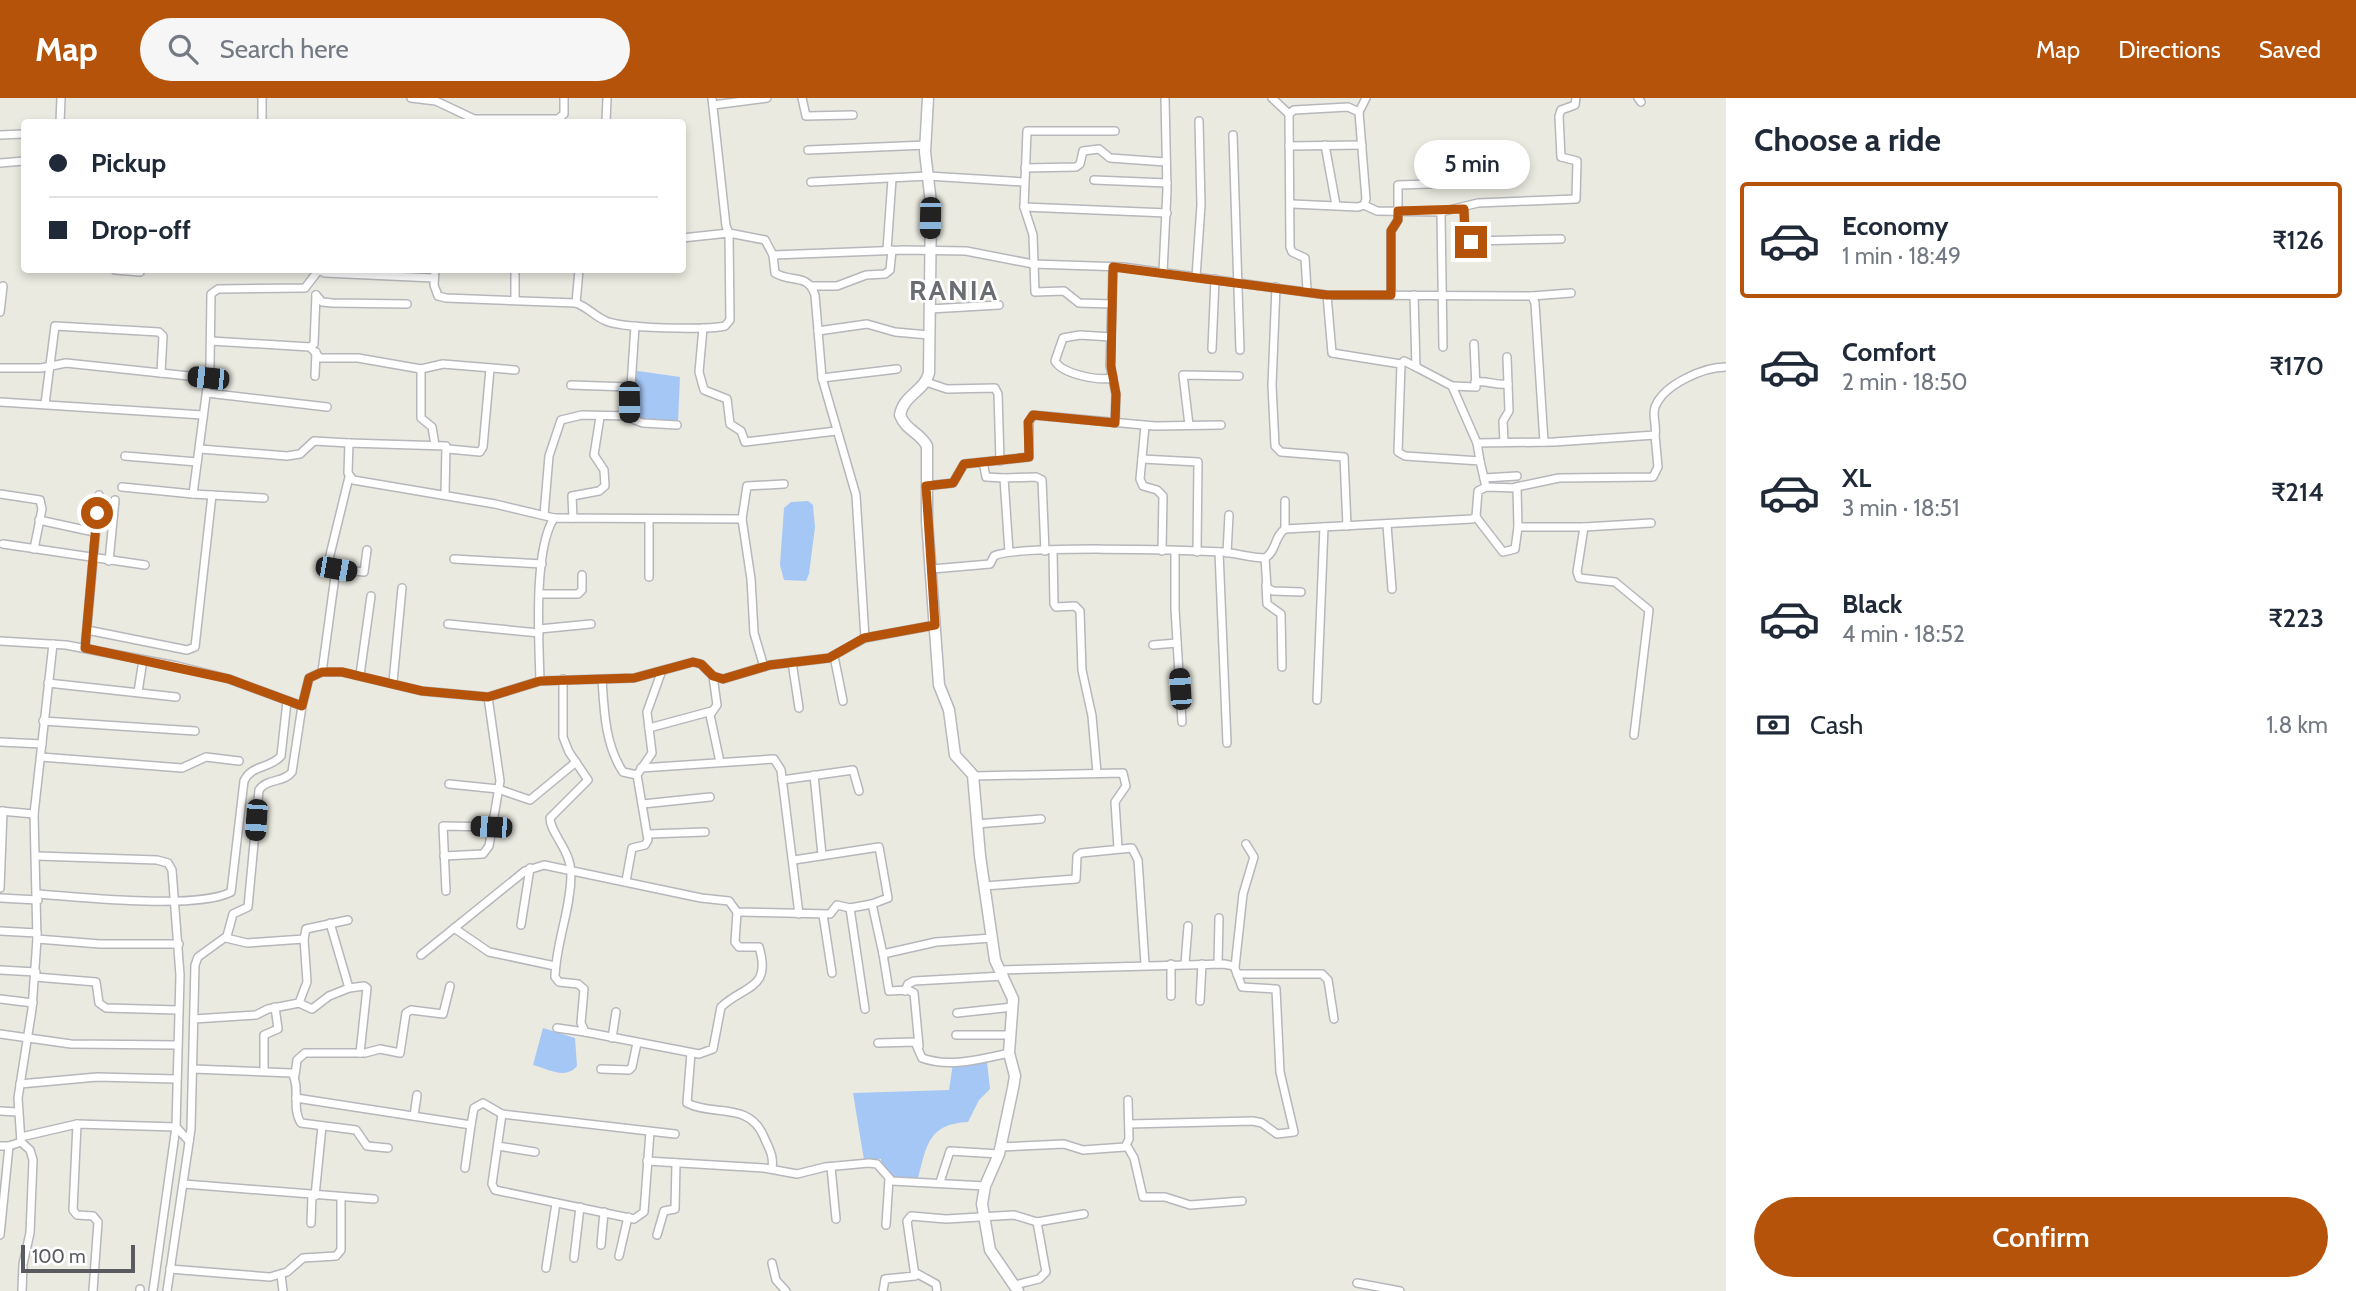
<!DOCTYPE html>
<meta charset="utf-8">
<style>
body{margin:0;font-family:Cabin,sans-serif;background:#f6f6f7;color:#1f2937;height:100vh;display:flex;flex-direction:column;font-size:26px;white-space:nowrap}
*{box-sizing:border-box;margin:0}
p{font-size:23px;color:#747a83}
.icon{flex:none;width:38px;height:38px;fill:none;stroke:currentColor;stroke-width:2;stroke-linecap:round;stroke-linejoin:round}
.map{position:relative;flex:1;overflow:hidden}
.details{display:flex;flex-direction:column;background:#fff;width:630px}
.details>*{flex:none}
.hud{position:absolute;left:21px;top:21px;width:665px;height:154px;border-radius:7px;box-shadow:0 4px 10px #0003;display:grid;align-content:center;height:154px;padding:0 28px;background:#fff}
.scale{position:absolute;left:21px;bottom:18px;width:114px;box-sizing:border-box;padding-left:7px;border:4px solid #595b60;border-top:0;font-size:19px;line-height:24px;white-space:nowrap;color:#595b60;-webkit-text-stroke:5px #fff;paint-order:stroke}
.end{position:absolute;width:32px;height:32px;margin:-16px;border:9px solid #b45309;background:#fff;box-shadow:0 0 0 4px #fff}
.from{border-radius:50%}
.bubble{position:absolute;height:49px;border-radius:24px;background:#fff;box-shadow:0 4px 10px #0003;font-size:23px;font-weight:600;line-height:49px;text-align:center}
.car{position:absolute;width:21px;height:42px;margin:-21px -10px;border-radius:9px;box-shadow:0 0 5px 2px #0007;background:linear-gradient(#222 24%,#8ab4d8 0 40%,#222 0 76%,#8ab4d8 0 86%,#222 0)}
.hud b{display:flex;align-items:center;gap:24px;height:66px;font-size:26px}
.hud b+b{border-top:2px solid #e0e1e3}
.hud i{width:18px;height:18px;background:#1f2937}
ul{padding:0;list-style:none}
li{display:flex;align-items:center;gap:21px;height:116px;margin:0 14px 10px;padding:0 14px;border:4px solid transparent;border-radius:7px}
li div{flex:1}
li b{display:block;font-size:26px}
li em{font-style:normal;font-weight:600}
li.on{border-color:#b45309}
li>.icon{width:63px;height:63px;stroke-width:1.5}
h2{padding:0 28px;font-size:32px;line-height:84px}
.pay{display:flex;align-items:center;gap:18px;height:77px;padding:0 28px;font-size:26px}
.pay p{margin-inline-start:auto}
.action{display:flex;gap:14px;margin-top:auto;padding:14px 28px}
.action a{flex:1;height:80px;border-radius:42px;background:#b45309;color:#fff;font-size:28px;font-weight:600;line-height:80px;text-align:center}
header{display:flex;align-items:center;gap:42px;box-sizing:border-box;height:98px;padding:0 35px;background:#b45309;color:#fff}
header strong{font-size:33px}
nav{display:flex;gap:38px;margin-inline-start:auto;font-size:24px}
.search{width:490px;height:63px;background:#f6f6f7;display:flex;align-items:center;gap:18px;box-sizing:border-box;padding:0 24px;border-radius:38px;color:#747a83;font-size:26px}
main{display:flex;flex:1;min-height:0}
.map>svg:first-child{display:block}
.water{fill:#a5c7f6}
.lines{fill:none;stroke-linecap:round;stroke-linejoin:round}
.street-casing{stroke:#b6b7bc;stroke-width:10}
.secondary-casing{stroke:#b6b8be;stroke-width:13}
.street{stroke:#fff;stroke-width:7}
.secondary{stroke:#fff;stroke-width:10}
.route{stroke:#b45309;stroke-width:9}
.labels{text-anchor:middle;dominant-baseline:central;stroke-width:5;stroke-linejoin:round;paint-order:stroke}
.district-label{font-size:28px;font-weight:bold;letter-spacing:2px;fill:#6a6d72;stroke:#fff}
</style>
<header>
<strong>Map</strong>
<div class="search"><svg class="icon" aria-label="search" viewBox="0 0 24 24"><circle cx="10" cy="10" r="6"/><path d="M15 15l6 6"/></svg>Search here</div>
<nav><a>Map</a><a>Directions</a><a>Saved</a></nav>
</header>
<main>
<div class="map">
<svg width="1726" height="1193" viewBox="0 0 1726 1193">
<rect width="100%" height="100%" fill="#ebeae1"/>
<!-- water -->
<g class="water">
<polygon points="631,272 680,279 678,323 644,326 632,320"/>
<polygon points="808,403 813,407 815,429 809,476 806,483 784,482 780,467 784,410 791,404"/>
<path d="M543,930L575,940L577,968C566,982 548,971 533,967Z"/>
<path d="M987,964L990,991L979,1002L968,1024C928,1026 927,1047 918,1080L882,1078L881,1061L864,1062L853,995L949,992L953,965Z"/>
</g>
<g class="lines">
<!-- street casing -->
<g class="street-casing">
<g id="street">
<polyline points="262,0 262,24"/>
<polyline points="411,0 436,3 474,21 558,21 564,16 564,0"/>
<polyline points="712,0 726,128 729,135 765,142 773,157 904,152 966,153 1033,166 1123,169 1327,197 1532,198 1535,205 1544,344"/>
<polyline points="802,0 806,18 853,17"/>
<polyline points="1272,0 1289,16"/>
<polyline points="1638,0 1641,4"/>
<polyline points="713,7 767,0"/>
<polyline points="1359,14 1366,0"/>
<polyline points="1289,16 1294,12 1348,9 1359,14 1366,101 1364,107 1358,109 1292,106"/>
<polyline points="1289,16 1290,149 1292,154 1305,160 1307,192"/>
<polyline points="60,24 61,0"/>
<polyline points="606,24 607,0"/>
<polyline points="0,37 24,36"/>
<polyline points="1233,37 1240,252"/>
<polyline points="1325,47 1336,107"/>
<polyline points="1289,48 1362,47"/>
<polyline points="808,52 926,47"/>
<polyline points="0,65 24,63"/>
<polyline points="1025,70 1076,69 1080,66 1083,53 1099,51 1110,60 1166,64"/>
<polyline points="1094,82 1167,85"/>
<polyline points="811,84 928,78 1024,84"/>
<polyline points="1364,107 1377,113 1441,114"/>
<polyline points="1024,109 1167,115"/>
<polyline points="1464,111 1465,137 1471,143 1561,141"/>
<polyline points="887,152 892,81"/>
<path d="M773,157L775,175C791,185 808,175 815,197L822,280L856,397L865,540"/>
<polyline points="1113,169 1110,268 1116,296 1115,325"/>
<polyline points="115,172 140,174"/>
<polyline points="318,172 325,175 434,180"/>
<path d="M435,172L434,187L438,198L446,200L576,205C589,210 593,217 604,222C619,231 707,232 725,228L730,222L729,135L682,140"/>
<polyline points="1163,174 1167,92 1165,0"/>
<polyline points="1196,179 1201,107 1199,23"/>
<polyline points="812,188 837,188 866,177 885,176 890,172 892,152"/>
<polyline points="1276,189 1272,287 1275,348 1281,354 1344,359 1347,428"/>
<polyline points="316,197 322,204 332,205 407,206"/>
<polyline points="1327,197 1332,255 1401,266"/>
<polyline points="1391,197 1391,133 1398,122 1398,87 1462,85"/>
<polyline points="1414,197 1416,269 1404,263 1401,266 1398,354 1405,358 1480,363 1486,389"/>
<polyline points="1532,198 1571,195"/>
<polyline points="515,201 515,172"/>
<polyline points="576,205 579,172"/>
<polyline points="1112,206 1079,205 1064,193 1035,194 1033,137 1024,109 1027,33 1115,33"/>
<polyline points="930,211 999,207"/>
<polyline points="0,214 3,188"/>
<polyline points="703,230 699,274 704,292 727,301 730,326 741,333 745,344 836,333"/>
<polyline points="818,233 867,226 895,234 929,237"/>
<path d="M1111,239L1080,237L1063,240L1055,263C1062,276 1098,283 1113,280"/>
<polyline points="211,243 310,249 314,246 316,197"/>
<polyline points="310,249 320,260 358,260 421,271 421,320 432,329 435,347"/>
<polyline points="1443,249 1441,114 1478,105 1576,101 1577,63 1561,59 1559,18 1561,12 1575,7 1576,0"/>
<polyline points="1212,251 1215,181"/>
<polyline points="1416,269 1452,288 1477,345"/>
<polyline points="0,270 41,270 66,265 208,280"/>
<polyline points="421,271 443,266 515,272"/>
<polyline points="315,278 316,254"/>
<polyline points="822,280 897,271"/>
<polyline points="926,284 947,291 995,290 998,296 1000,363"/>
<path d="M1475,284C1488,282 1496,288 1508,286"/>
<polyline points="571,287 629,289"/>
<polyline points="1452,288 1476,289 1474,246"/>
<polyline points="207,295 327,309"/>
<polyline points="0,304 203,317"/>
<polyline points="45,306 55,228 159,234 163,238 161,275"/>
<polyline points="629,320 643,325 677,327"/>
<polyline points="1189,327 1183,277 1239,278"/>
<polyline points="1145,328 1140,381 1143,388 1157,392 1163,398 1162,453"/>
<polyline points="1504,344 1503,323 1509,313 1507,259"/>
<polyline points="200,351 287,358 300,356 314,343 349,345"/>
<polyline points="448,351 480,354 483,349 490,271"/>
<polyline points="125,358 197,364"/>
<polyline points="1142,361 1198,364 1197,454"/>
<path d="M1480,363L1477,345L1554,344L1655,337C1657,328 1652,318 1655,309C1664,286 1704,269 1726,269"/>
<polyline points="983,364 986,379 1004,380"/>
<polyline points="1484,380 1517,378"/>
<polyline points="926,388 953,385 964,366 1029,359 1029,324 1033,317 1155,328 1221,327"/>
<polyline points="122,389 193,396"/>
<polyline points="1516,389 1559,380 1653,379 1658,369 1655,337"/>
<polyline points="0,396 40,402 42,411 34,451"/>
<polyline points="445,397 446,348 349,345 348,375 353,382 495,406 554,420"/>
<polyline points="264,400 193,396 210,267 211,196 218,191 305,190 318,173"/>
<polyline points="1285,403 1285,431"/>
<polyline points="544,417 549,358 561,322 582,317 629,318 635,228"/>
<polyline points="1476,419 1503,454 1515,451 1518,429"/>
<polyline points="573,420 572,398 599,393 605,388 604,372 594,357 600,319"/>
<polyline points="742,421 747,388 784,386"/>
<polyline points="39,422 94,434"/>
<polyline points="1387,427 1392,491"/>
<polyline points="1584,429 1577,474 1579,480 1615,484 1649,512 1634,637"/>
<polyline points="3,446 145,467"/>
<polyline points="1053,453 1054,506 1056,509 1075,508 1080,513 1082,572 1092,618 1097,675"/>
<polyline points="1175,453 1175,511 1182,624"/>
<polyline points="1009,454 1004,380 1036,379 1042,382 1045,453"/>
<polyline points="1219,454 1227,645"/>
<polyline points="1227,455 1229,417"/>
<polyline points="1265,460 1267,490 1273,493 1301,494"/>
<polyline points="454,461 542,466"/>
<polyline points="109,463 115,402"/>
<polyline points="336,471 330,470 328,465 349,379"/>
<path d="M932,471L990,466L994,458C1014,447 1188,452 1222,454C1236,455 1251,460 1265,460C1277,453 1274,438 1285,431L1472,421L1476,419L1478,393L1486,389L1517,390L1518,429H1584L1651,425"/>
<polyline points="649,479 649,423"/>
<polyline points="1266,487 1267,506 1281,516 1282,569"/>
<polyline points="540,496 578,496 582,492 582,477"/>
<polyline points="448,526 539,535"/>
<polyline points="539,531 591,526"/>
<polyline points="87,532 187,552 195,549 212,397"/>
<polyline points="0,543 66,547 177,568 229,581 302,608 309,580 322,574 342,574 422,593 488,599 540,583 634,580 693,564 701,566 713,578 723,581 770,567 829,560 865,540 935,527"/>
<polyline points="1153,547 1177,545"/>
<polyline points="85,550 99,397"/>
<polyline points="834,558 843,603"/>
<polyline points="792,564 799,610"/>
<polyline points="322,574 336,471 364,474 367,452"/>
<polyline points="360,577 371,498"/>
<polyline points="713,578 717,607 710,617 720,664"/>
<path d="M563,581V639L569,654L588,682L550,720C550,735 571,752 571,776C571,812 556,843 555,879L559,884L578,886L584,891L581,925L585,934L699,956L713,951L721,909C744,887 772,892 759,849H739L735,844L737,814"/>
<path d="M602,581C604,612 605,647 623,674L637,677"/>
<path d="M540,583C539,543 533,453 554,420L742,421L751,481L754,535L764,569"/>
<polyline points="393,584 402,490"/>
<polyline points="48,585 176,599"/>
<polyline points="138,594 143,562"/>
<polyline points="1317,602 1324,429"/>
<polyline points="43,623 195,633"/>
<polyline points="649,630 712,613"/>
<polyline points="0,644 42,646"/>
<polyline points="41,659 182,670 206,659 239,663"/>
<polyline points="641,670 774,661 781,672 799,816"/>
<polyline points="814,677 822,757"/>
<polyline points="973,678 1123,675 1126,688 1115,704 1118,750"/>
<polyline points="782,682 853,672 859,693"/>
<polyline points="449,686 498,691 530,702 576,664"/>
<polyline points="643,706 710,699"/>
<polyline points="0,713 34,716 53,546"/>
<polyline points="976,726 1041,721"/>
<polyline points="649,736 705,734"/>
<polyline points="37,758 157,762 168,765 172,772 180,877 176,1029 153,1193"/>
<polyline points="444,758 483,756 489,748 500,683 488,599"/>
<polyline points="794,762 879,749 888,800 872,806 883,856 936,844 992,840"/>
<polyline points="626,783 632,750 645,747 648,742 637,677 652,655 647,614 661,575"/>
<polyline points="984,788 1076,781 1077,758 1081,755 1132,750 1138,762 1145,866"/>
<polyline points="0,790 3,713"/>
<polyline points="446,793 443,728 491,729"/>
<path d="M38,796C81,799 196,812 231,794L244,683C252,666 270,671 281,658L287,603"/>
<polyline points="0,800 38,802"/>
<polyline points="850,810 865,911"/>
<polyline points="823,817 832,875"/>
<polyline points="521,827 530,770"/>
<polyline points="454,830 489,854 555,868"/>
<polyline points="0,833 37,835"/>
<polyline points="226,840 247,845 304,841 306,831 348,822"/>
<polyline points="37,841 100,846 179,846"/>
<polyline points="883,856 889,893 908,892 914,895 919,948"/>
<polyline points="421,857 525,773 544,767 701,800 729,803 737,814 830,816 837,807 850,810 872,806"/>
<polyline points="1171,866 1171,898"/>
<polyline points="1185,866 1188,828"/>
<polyline points="1218,866 1219,820"/>
<polyline points="1235,869 1243,796 1254,759 1246,746"/>
<polyline points="0,872 36,874"/>
<polyline points="1000,872 1224,866 1234,868 1242,889 1276,891 1280,974 1294,1034 1277,1036 1262,1025 1253,1023 1129,1026"/>
<polyline points="1237,876 1322,876 1328,882 1334,921"/>
<polyline points="35,879 96,884 99,905 106,910 178,912"/>
<polyline points="349,890 364,888 367,890 360,955"/>
<polyline points="905,893 908,886 914,883 1004,878"/>
<polyline points="0,901 33,905"/>
<polyline points="1200,903 1202,866"/>
<polyline points="299,905 312,911 329,898 349,890 330,825"/>
<polyline points="957,915 1013,909"/>
<polyline points="194,921 256,917 268,911 299,905 307,884 304,841"/>
<polyline points="557,930 585,934"/>
<polyline points="0,936 71,946 177,947"/>
<polyline points="956,937 1011,937"/>
<polyline points="612,940 616,914"/>
<path d="M878,945L915,944L922,960C949,970 982,961 1009,955"/>
<path d="M691,955L687,1005C714,1019 749,1003 764,1039C769,1051 774,1057 772,1071"/>
<path d="M193,971L292,975C301,990 291,1010 301,1025L356,1032L367,1048L388,1050"/>
<polyline points="601,971 629,972 632,969 637,945"/>
<polyline points="264,973 264,937 278,931 275,909"/>
<polyline points="295,977 297,962 305,955 365,955 380,951 400,955 406,915 411,912 443,916 450,888"/>
<polyline points="20,986 97,979 176,981"/>
<polyline points="296,1000 471,1027 474,1010 483,1005 502,1016 675,1036"/>
<polyline points="0,1013 17,1014"/>
<polyline points="502,1016 492,1086 495,1092 634,1121 644,1114 650,1034"/>
<polyline points="414,1018 417,997"/>
<polyline points="77,1026 73,1112 77,1117 93,1118 98,1124 93,1193"/>
<polyline points="21,1039 77,1026 176,1029 189,1043"/>
<polyline points="21,1044 30,1052 33,1062 30,1135 23,1166 22,1193"/>
<polyline points="0,1048 9,1048 0,1137"/>
<polyline points="9,1048 21,1044 18,1000 32,911 37,841 34,716"/>
<polyline points="498,1048 535,1054"/>
<polyline points="1127,1048 1134,1060 1143,1099 1165,1099 1190,1107 1242,1103"/>
<polyline points="1000,1049 1064,1046 1083,1052 1125,1049 1129,1041 1128,1002"/>
<polyline points="647,1063 764,1070 797,1076 825,1069 869,1065 877,1066 892,1083 985,1088"/>
<polyline points="831,1069 836,1121"/>
<polyline points="465,1070 471,1027"/>
<polyline points="940,1084 950,1053 999,1056"/>
<polyline points="184,1086 374,1101"/>
<polyline points="315,1098 322,1028"/>
<polyline points="311,1125 312,1097"/>
<polyline points="886,1127 889,1081"/>
<polyline points="657,1137 664,1113 675,1111 676,1065"/>
<polyline points="601,1147 604,1114"/>
<polyline points="619,1158 628,1119"/>
<polyline points="574,1160 580,1109"/>
<polyline points="772,1165 776,1182 786,1193"/>
<polyline points="546,1170 556,1105"/>
<polyline points="170,1171 270,1179 287,1174 303,1160 336,1158 341,1152 341,1100"/>
<polyline points="916,1175 936,1186 937,1193"/>
<polyline points="281,1177 283,1193"/>
<polyline points="1357,1185 1400,1193"/>
<polyline points="1015,1187 1039,1181 1046,1174 1037,1124"/>
<polyline points="140,1193 140,1191"/>
<path d="M167,1193L191,1031L195,867L198,859L227,838L233,816L248,809L259,692C267,680 284,685 292,674L302,608"/>
<polyline points="883,1193 885,1181 915,1178 907,1123 911,1118 946,1121 1014,1117 1037,1124 1084,1116"/>
</g>
</g>
<!-- secondary casing -->
<g class="secondary-casing">
<path id="secondary" d="M928,0L925,54L931,105L929,275C924,294 904,296 900,317C906,333 920,334 927,348V423L939,587L949,612L955,657L973,677L980,758L995,862L1013,901L1009,955L1015,978L1013,990L999,1056L985,1088L982,1106L990,1152L1018,1193"/>
</g>
<!-- street -->
<use href="#street" class="street"/>
<!-- secondary -->
<use href="#secondary" class="secondary"/>
</g>
<g class="lines">
<!-- route -->
<polyline class="route" points="97,415 85,550 229,581 302,608 309,580 322,574 342,574 422,593 488,599 540,583 634,580 693,564 701,566 713,578 723,581 770,567 829,560 864,540 935,527 926,388 953,385 964,366 1029,359 1028,324 1033,317 1115,325 1116,296 1111,268 1113,169 1327,197 1391,197 1391,133 1398,122 1398,113 1464,111 1465,137 1471,144"/>
</g>
<g class="labels">
<!-- district labels -->
<g class="district-label">
<text x="954" y="192">RANIA</text>
</g>
</g>
</svg>
<div class="scale">100 m</div>
<i class="end from" style="left:97px;top:415px"></i>
<i class="end" style="left:1471px;top:144px"></i>
<div class="bubble" style="left:1414px;top:42px;width:116px">5 min</div>
<i class="car" style="left:930px;top:120px;rotate:181deg"></i>
<i class="car" style="left:208px;top:280px;rotate:276deg"></i>
<i class="car" style="left:629px;top:304px;rotate:179deg"></i>
<i class="car" style="left:336px;top:471px;rotate:100deg"></i>
<i class="car" style="left:1180px;top:591px;rotate:356deg"></i>
<i class="car" style="left:256px;top:722px;rotate:184deg"></i>
<i class="car" style="left:491px;top:729px;rotate:273deg"></i>
<div class="hud">
<b><i class="from"></i>Pickup</b>
<b><i></i>Drop-off</b>
</div>
</div>
<section class="details">
<h2>Choose a ride</h2>
<ul>
<li class="on"><svg class="icon" aria-label="car" viewBox="0 0 24 24"><path d="M5 17H2v-5l4-1 3-4h7l3 4 3 1v5h-3M9 17h6M6 11h13"/><circle cx="7" cy="17" r="2"/><circle cx="17" cy="17" r="2"/></svg><div><b>Economy</b><p>1 min · 18:49</p></div><em>₹126</em></li>
<li><svg class="icon" aria-label="car" viewBox="0 0 24 24"><path d="M5 17H2v-5l4-1 3-4h7l3 4 3 1v5h-3M9 17h6M6 11h13"/><circle cx="7" cy="17" r="2"/><circle cx="17" cy="17" r="2"/></svg><div><b>Comfort</b><p>2 min · 18:50</p></div><em>₹170</em></li>
<li><svg class="icon" aria-label="car" viewBox="0 0 24 24"><path d="M5 17H2v-5l4-1 3-4h7l3 4 3 1v5h-3M9 17h6M6 11h13"/><circle cx="7" cy="17" r="2"/><circle cx="17" cy="17" r="2"/></svg><div><b>XL</b><p>3 min · 18:51</p></div><em>₹214</em></li>
<li><svg class="icon" aria-label="car" viewBox="0 0 24 24"><path d="M5 17H2v-5l4-1 3-4h7l3 4 3 1v5h-3M9 17h6M6 11h13"/><circle cx="7" cy="17" r="2"/><circle cx="17" cy="17" r="2"/></svg><div><b>Black</b><p>4 min · 18:52</p></div><em>₹223</em></li>
</ul>
<div class="pay"><svg class="icon" aria-label="cash" viewBox="0 0 24 24"><path d="M3 7h18v10H3z"/><circle cx="12" cy="12" r="2"/></svg>Cash<p>1.8 km</p></div>
<div class="action"><a>Confirm</a></div>
</section>
</main>
